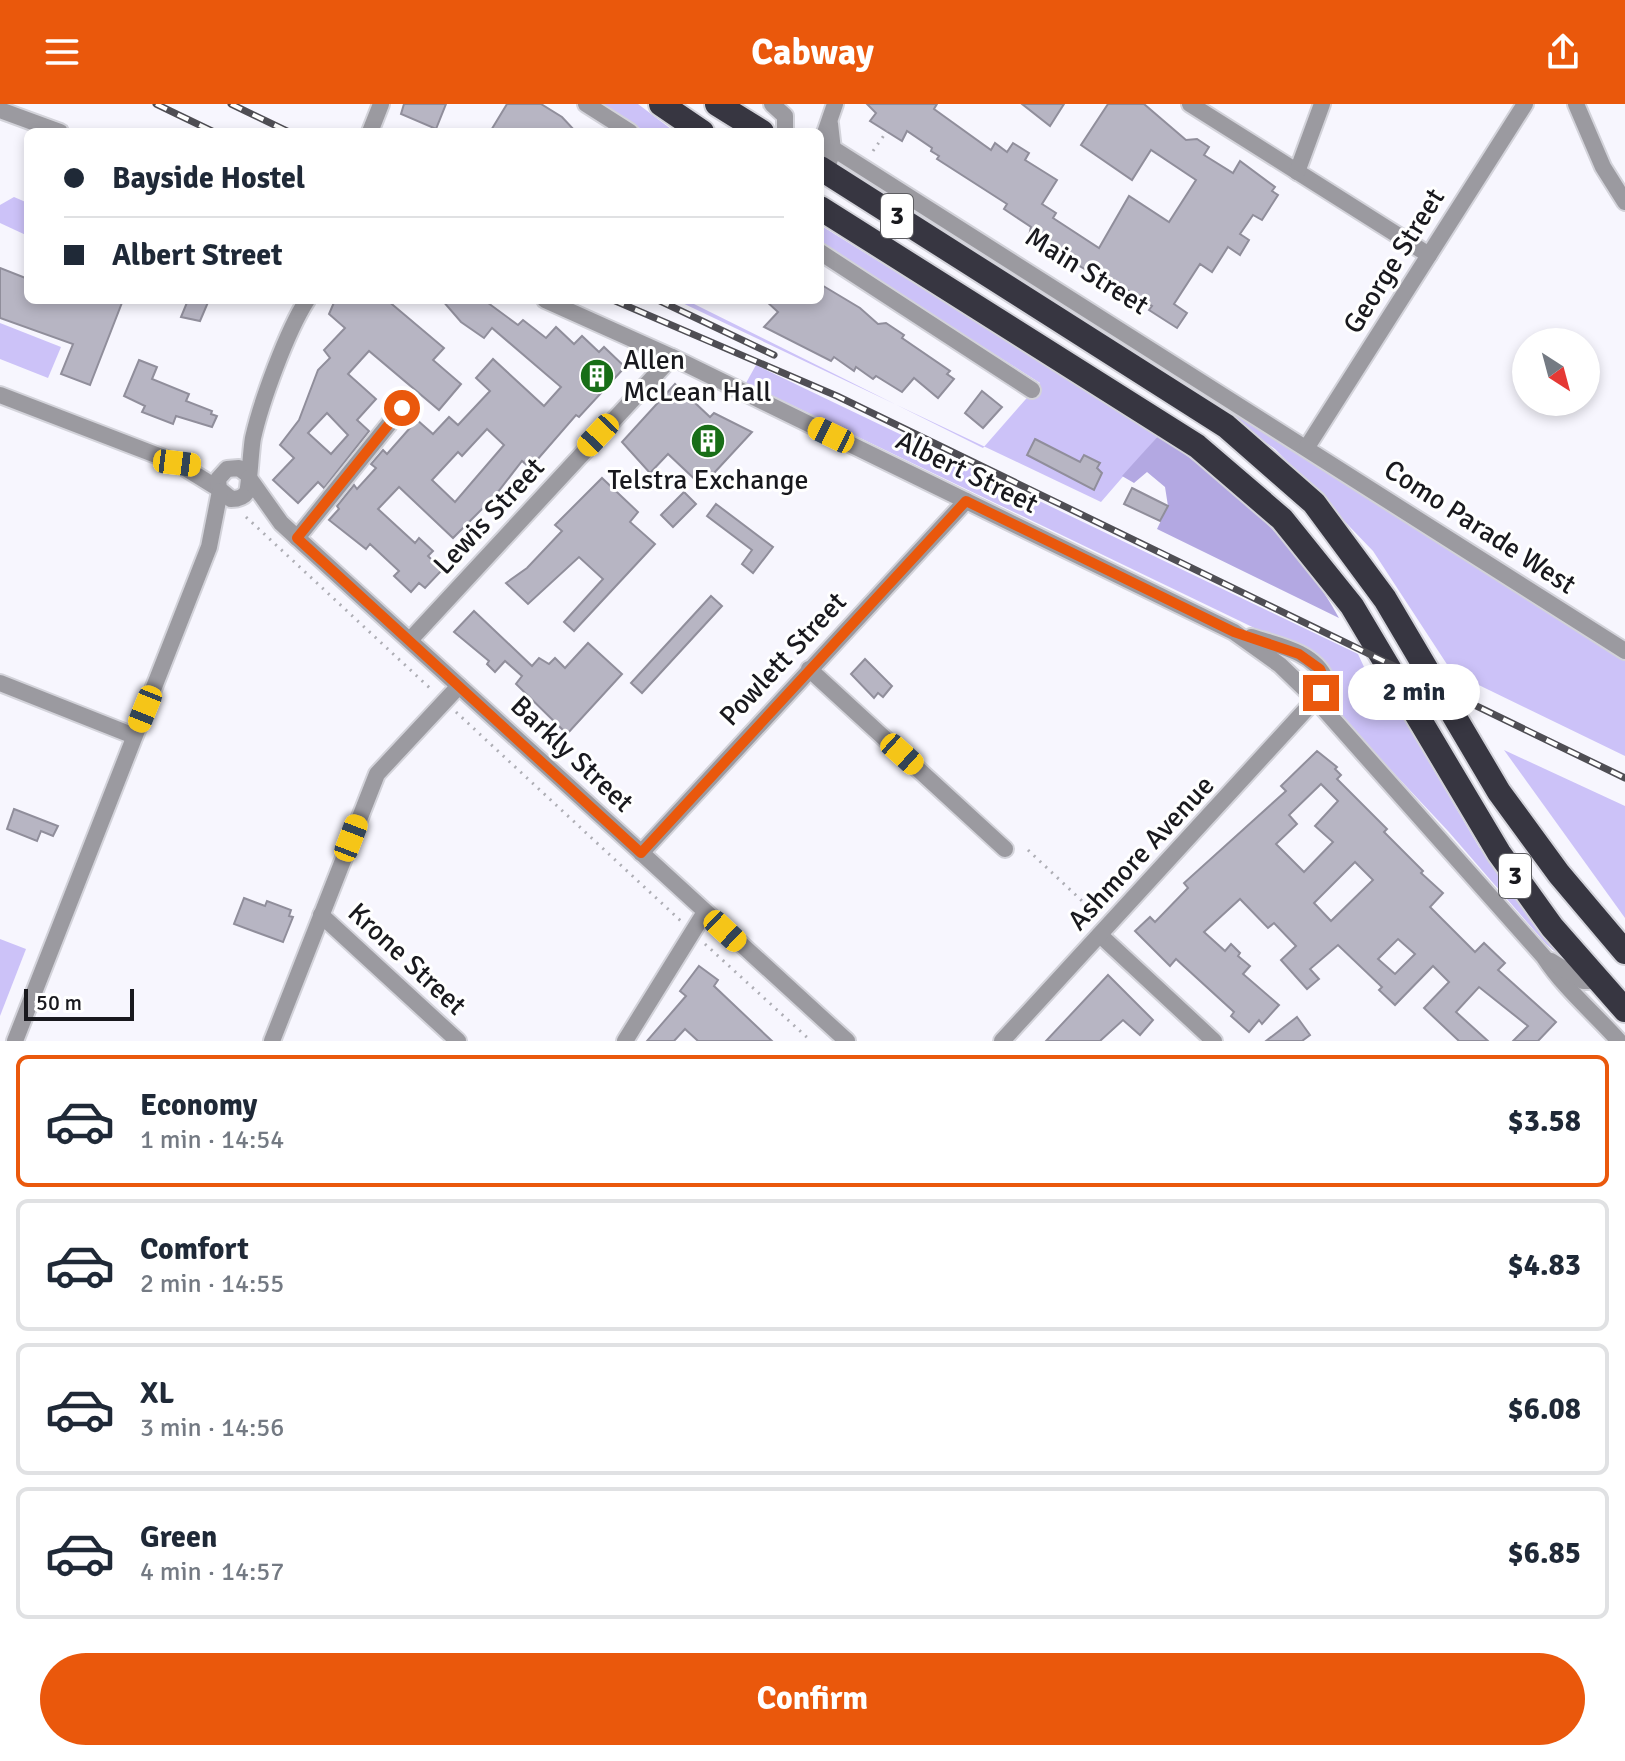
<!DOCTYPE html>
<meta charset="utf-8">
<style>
body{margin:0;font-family:Signika,sans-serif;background:#f2f2f3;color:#1f2937;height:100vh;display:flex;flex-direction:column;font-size:30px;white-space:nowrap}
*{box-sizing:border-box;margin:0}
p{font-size:26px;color:#747a83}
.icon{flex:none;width:44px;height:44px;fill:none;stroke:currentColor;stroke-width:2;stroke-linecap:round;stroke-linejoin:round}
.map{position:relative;height:937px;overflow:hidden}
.panel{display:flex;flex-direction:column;background:#fff;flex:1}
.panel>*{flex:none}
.hud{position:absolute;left:24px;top:24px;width:800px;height:176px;border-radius:12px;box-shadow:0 4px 12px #0003;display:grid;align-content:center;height:176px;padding:0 40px;background:#fff}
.needle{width:52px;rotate:144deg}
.buttons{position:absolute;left:1512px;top:224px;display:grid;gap:16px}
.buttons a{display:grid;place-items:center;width:88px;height:88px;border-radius:50%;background:#fff;box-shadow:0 4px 12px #0003;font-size:40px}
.scale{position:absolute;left:24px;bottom:20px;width:110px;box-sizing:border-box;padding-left:8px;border:4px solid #19191e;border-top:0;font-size:22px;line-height:28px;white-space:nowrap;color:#19191e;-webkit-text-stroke:6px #fff;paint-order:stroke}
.end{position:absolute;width:36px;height:36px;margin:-18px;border:10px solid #ea580c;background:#fff;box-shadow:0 0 0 4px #fff}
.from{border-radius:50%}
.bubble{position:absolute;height:56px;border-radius:28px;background:#fff;box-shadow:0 4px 12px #0003;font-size:26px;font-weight:800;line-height:56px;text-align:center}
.car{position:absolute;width:24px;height:48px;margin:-24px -12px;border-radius:10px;box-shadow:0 0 6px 2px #0007;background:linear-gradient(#f5c518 24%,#345 0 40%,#f5c518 0 76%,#345 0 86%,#f5c518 0)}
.hud b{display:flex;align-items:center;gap:28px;height:76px;font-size:30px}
.hud b+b{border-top:2px solid #e0e1e3}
.hud i{width:20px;height:20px;background:#1f2937}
ul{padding:14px 0 0;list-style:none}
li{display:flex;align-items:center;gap:24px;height:132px;margin:0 16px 12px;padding:0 24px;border:4px solid #e0e1e3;border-radius:12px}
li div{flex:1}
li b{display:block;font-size:30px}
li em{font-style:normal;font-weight:800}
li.active{border-color:#ea580c}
li>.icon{width:72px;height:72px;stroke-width:1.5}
.button{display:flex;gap:16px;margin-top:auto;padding:16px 40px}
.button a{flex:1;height:92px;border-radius:48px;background:#ea580c;color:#fff;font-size:32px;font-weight:800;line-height:92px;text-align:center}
header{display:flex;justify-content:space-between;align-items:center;height:104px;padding:0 40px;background:#ea580c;color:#fff;font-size:36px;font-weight:800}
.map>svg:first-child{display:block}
.green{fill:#ccc2f8}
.forest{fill:#b3a8e2}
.building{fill:#b7b5c3;stroke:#908e9b;stroke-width:2;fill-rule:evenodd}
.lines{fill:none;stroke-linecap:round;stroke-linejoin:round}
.minor-casing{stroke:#d3d3da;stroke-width:20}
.highway-casing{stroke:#d3d3da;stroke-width:28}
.path{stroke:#aeaeb5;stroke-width:3;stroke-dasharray:2 6;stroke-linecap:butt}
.minor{stroke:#9b9aa0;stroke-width:16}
.highway{stroke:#373641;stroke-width:24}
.rail-casing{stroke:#4f4e54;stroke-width:7}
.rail{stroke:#fff;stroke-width:4;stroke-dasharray:12;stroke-linecap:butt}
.route{stroke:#ea580c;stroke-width:10}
.labels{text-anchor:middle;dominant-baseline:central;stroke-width:6;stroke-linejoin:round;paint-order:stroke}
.shield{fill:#fff;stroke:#5e5e62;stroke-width:2}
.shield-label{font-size:26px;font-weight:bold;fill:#19191e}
.street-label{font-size:28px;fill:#19191e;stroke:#fff}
.poi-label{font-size:28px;fill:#19191e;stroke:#fff;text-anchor:start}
</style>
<header><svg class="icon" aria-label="menu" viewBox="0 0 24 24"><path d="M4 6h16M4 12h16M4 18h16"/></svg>Cabway<svg class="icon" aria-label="share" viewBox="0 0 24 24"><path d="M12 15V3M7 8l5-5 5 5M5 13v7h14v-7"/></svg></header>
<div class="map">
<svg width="1625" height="937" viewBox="0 0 1625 937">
<rect width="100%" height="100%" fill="#f7f6fe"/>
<!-- green -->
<g class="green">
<polygon points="602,0 638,0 675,28 646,28"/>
<polygon points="14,93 28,99 28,132 0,119 0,101"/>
<polygon points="820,121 1159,331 1101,398 676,196 686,196 983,344 1040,279 820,140"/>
<polygon points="0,219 61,243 48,274 0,255"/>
<polygon points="756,261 1358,550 1370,576 1382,578 1479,743 1567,858 1546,840 1448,727 1330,601 1334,581 1323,557 746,279"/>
<polygon points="1235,309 1625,557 1625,652 1452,568 1373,447 1275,345 1231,314"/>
<polygon points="1504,646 1625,702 1625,814"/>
<polygon points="0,835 26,845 0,912"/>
</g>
<!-- forest -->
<path class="forest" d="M1159,331C1230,383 1297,436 1339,514L1157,425L1168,402L1165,383L1147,368L1134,379L1122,372Z"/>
<!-- building -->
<g class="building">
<polygon points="404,0 446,0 436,25 401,10"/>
<polygon points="507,0 541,0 562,13 576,28 490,28"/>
<polygon points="867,0 937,0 934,5 991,46 995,39 1007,48 1013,39 1029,49 1025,56 1057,76 1042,100 1056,109 1053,114 1099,144 1129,92 1169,118 1196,76 1151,46 1132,76 1081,41 1108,0 1144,0 1186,36 1197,35 1209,43 1204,51 1233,69 1240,57 1275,83 1272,87 1278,91 1262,116 1253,111 1240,130 1249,136 1240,151 1228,143 1212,168 1200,160 1174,200 1187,209 1177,224 1149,206 1152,202 1106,172 1103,176 1029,132 1031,123 1004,105 1007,100 937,55 939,52 931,47 932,44 907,27 902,37 870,17 876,9"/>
<polygon points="1022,0 1064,0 1050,22"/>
<polygon points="0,164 28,175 28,196 123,196 90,281 61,270 73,240 0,214"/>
<polygon points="820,180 860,204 878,220 886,219 904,231 902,234 950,267 947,270 954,275 938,294 914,274 902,288 876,272 873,275 856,263 854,267 834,253 831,257 764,223 778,208 765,196 820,196"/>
<polygon points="188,196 209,196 200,217 181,213"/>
<path d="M335,196H387L444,244L433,256L461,280L439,306L369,247L348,270L376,295L357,316L369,327L324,384L318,378L298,399L273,376L294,354L280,341L299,316L318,266L330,254L324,246L345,224L329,210ZM327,309L348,331L331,350L308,329Z"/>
<path d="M442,196H484L518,221L523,216L546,234L556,223L574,240L582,232L599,248L604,243L625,263L579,313L576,311L530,364L522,357L494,393L453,434L399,383L378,405L415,439L419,434L433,447L428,452L442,466L425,484L419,479L411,488L394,472L399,467L370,440L366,445L329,416L339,405L337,402L354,381L357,385L376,364L371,360L383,346L387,350L417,316L433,330L449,313L458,321L490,287L476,274L493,255L544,302L561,283L492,224L484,234L461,218ZM487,325L504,341L455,398L432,376L458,348L462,352Z"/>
<polygon points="139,256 157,263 152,275 189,290 186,297 212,307 211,310 217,312 212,323 176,312 173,320 142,308 145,302 124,292"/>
<polygon points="675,280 710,313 714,309 752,328 702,382 668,350 650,369 622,338"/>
<polygon points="982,287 1002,303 983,324 965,309"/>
<polygon points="1035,335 1080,358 1084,351 1100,359 1097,364 1102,369 1094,386 1027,351"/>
<polygon points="602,374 638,408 630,418 655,440 574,527 564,518 603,475 579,453 528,500 506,479 527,464 562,427 555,421"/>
<polygon points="1132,384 1168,402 1160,417 1124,400"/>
<polygon points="684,388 696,400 673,423 661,411"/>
<polygon points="716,400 773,443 753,469 742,460 752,446 707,412"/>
<polygon points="711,492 722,502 642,589 631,579"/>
<polygon points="474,507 532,562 539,554 549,560 555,554 565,564 588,539 622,570 567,630 516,580 522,572 505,557 495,568 487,560 489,557 454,528"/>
<polygon points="865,555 892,582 883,593 878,589 874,594 851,570"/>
<path d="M1317,647L1337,663L1335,665L1341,671L1337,675L1387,725L1384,728L1423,767L1421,769L1443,789L1430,803L1475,848L1484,839L1505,859L1498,866L1556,918L1538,937H1513L1528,922L1479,883L1456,908L1488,937H1459L1424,904L1449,878L1433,862L1395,901L1379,886L1382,883L1338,841L1310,865L1319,875L1307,885L1281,856L1296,842L1274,819L1268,824L1240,795L1204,828L1225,847L1231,840L1240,849L1238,852L1250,862L1243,870L1279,901L1262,920L1259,916L1249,928L1231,912L1234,908L1176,855L1170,862L1135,827L1150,813L1155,818L1188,784L1184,779L1286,687L1281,682ZM1321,680L1338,697L1315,722L1333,738L1304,768L1276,740L1297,720L1289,711ZM1355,758L1373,776L1331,817L1314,799ZM1398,835L1415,850L1395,870L1378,855Z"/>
<polygon points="14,705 58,722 53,732 41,727 37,737 7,725"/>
<polygon points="244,794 265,802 267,797 291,806 289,812 293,813 283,838 234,820"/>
<polygon points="699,862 718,876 714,882 772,937 698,937 685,925 674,937 647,937 686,892 680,887"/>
<polygon points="1108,871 1153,916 1140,931 1123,916 1100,937 1046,937"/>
<polygon points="1297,913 1310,931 1302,937 1266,937"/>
</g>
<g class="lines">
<!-- minor casing -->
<g class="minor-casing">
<g id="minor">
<polyline points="586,0 630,28"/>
<polyline points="772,0 785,12 785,28"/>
<polyline points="1190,0 1429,151"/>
<polyline points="1576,0 1603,63 1625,98"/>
<polyline points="0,6 60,28"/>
<polyline points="370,28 381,0"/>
<polyline points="825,29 835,0"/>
<polyline points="821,37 1625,547"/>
<polyline points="826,67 833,46 830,20"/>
<polyline points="1297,68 1322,0"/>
<polyline points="820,148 1032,286"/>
<path d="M545,196L672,253L1234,528L1280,561L1315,595L1544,853C1565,885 1594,909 1619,937"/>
<polyline points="0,291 177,359 219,385"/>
<polyline points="1307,343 1525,0"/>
<path d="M248,371L239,364L227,365L218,375L219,385L231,395C238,395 243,394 247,388C249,385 251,343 253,334C261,298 287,227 307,196"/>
<polyline points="249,374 281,419 847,937"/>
<polyline points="297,434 402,304"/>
<polyline points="410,536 672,253"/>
<polyline points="809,565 1005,745"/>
<polyline points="0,579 134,632"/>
<polyline points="641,749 966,397"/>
<polyline points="321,811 458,937"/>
<polyline points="1100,831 1214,937"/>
<polyline points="1551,857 1583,877 1600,877"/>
<polyline points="15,937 209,443 220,387"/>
<polyline points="272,937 377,670 459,582"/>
<polyline points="625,937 705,808"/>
<path d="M1002,937L1321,589L1326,576C1315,548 1277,541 1251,533"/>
</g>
</g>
<!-- highway casing -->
<g class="highway-casing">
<g id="highway">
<polyline points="661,0 702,28"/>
<polyline points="717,0 762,28"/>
<polyline points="820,64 1226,322 1314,399 1385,495 1499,688 1559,770 1625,848"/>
<polyline points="820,104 1197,342 1282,415 1352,502 1499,749 1552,823 1625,906"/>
</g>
</g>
<!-- path -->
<g class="path">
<polyline points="873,47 887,27"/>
<polyline points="246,413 433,587"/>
<polyline points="456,608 682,818"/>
<polyline points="1028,746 1098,812"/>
<polyline points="705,840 811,937"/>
</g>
<!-- minor -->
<use href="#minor" class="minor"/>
<!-- highway -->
<use href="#highway" class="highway"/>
<!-- rail casing -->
<g class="rail-casing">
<g id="rail">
<polyline points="156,0 214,28"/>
<polyline points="231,0 289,28"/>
<polyline points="613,196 837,292 1625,674"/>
<polyline points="658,196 774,251"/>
</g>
</g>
<!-- rail -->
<use href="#rail" class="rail"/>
</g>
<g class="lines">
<!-- route -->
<polyline class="route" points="402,304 297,434 641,749 966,397 1234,528 1299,550 1320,565 1326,579 1321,589"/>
</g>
<!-- icons -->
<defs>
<g id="building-disc" transform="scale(1.8)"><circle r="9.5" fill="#186e17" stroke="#fff"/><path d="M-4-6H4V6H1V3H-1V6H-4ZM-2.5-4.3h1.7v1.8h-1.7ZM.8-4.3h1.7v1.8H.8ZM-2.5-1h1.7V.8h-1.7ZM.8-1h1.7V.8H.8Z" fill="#fff"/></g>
</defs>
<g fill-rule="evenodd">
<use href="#building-disc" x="597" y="272"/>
<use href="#building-disc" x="708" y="337"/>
</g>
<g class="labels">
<!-- shield labels -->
<g class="shield">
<rect x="881" y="90" width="32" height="44" rx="6"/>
<rect x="1499" y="750" width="32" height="44" rx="6"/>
</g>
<g class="shield-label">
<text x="897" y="112">3</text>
<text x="1515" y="772">3</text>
</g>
<!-- street labels -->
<g class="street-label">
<text transform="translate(1394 157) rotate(-58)">George Street</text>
<text transform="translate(1087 167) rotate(32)">Main Street</text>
<text transform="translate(967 368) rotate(26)">Albert Street</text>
<text transform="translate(489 412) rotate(-47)">Lewis Street</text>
<text transform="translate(1480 423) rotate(33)">Como Parade West</text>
<text transform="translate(783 555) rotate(-47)">Powlett Street</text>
<text transform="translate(572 650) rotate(43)">Barkly Street</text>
<text transform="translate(1141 749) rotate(-47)">Ashmore Avenue</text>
<text transform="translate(407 855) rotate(43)">Krone Street</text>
</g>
<!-- poi labels -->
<g class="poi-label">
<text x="623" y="256">Allen<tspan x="623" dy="32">McLean Hall</tspan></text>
<text x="708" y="376" text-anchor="middle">Telstra Exchange</text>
</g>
</g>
</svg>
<div class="buttons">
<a><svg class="needle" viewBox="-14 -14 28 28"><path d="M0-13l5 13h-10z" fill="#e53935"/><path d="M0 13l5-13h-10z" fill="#747a83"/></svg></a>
</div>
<div class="scale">50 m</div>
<i class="end from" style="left:402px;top:304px"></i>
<i class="end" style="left:1321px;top:589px"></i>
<div class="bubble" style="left:1348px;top:560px;width:132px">2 min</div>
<i class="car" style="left:598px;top:331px;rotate:223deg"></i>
<i class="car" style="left:831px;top:331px;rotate:296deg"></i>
<i class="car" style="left:177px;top:359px;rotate:97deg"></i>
<i class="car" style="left:145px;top:605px;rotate:202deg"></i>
<i class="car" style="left:902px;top:650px;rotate:132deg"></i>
<i class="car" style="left:351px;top:734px;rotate:21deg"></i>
<i class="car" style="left:725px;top:827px;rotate:133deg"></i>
<div class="hud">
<b><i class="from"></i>Bayside Hostel</b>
<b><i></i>Albert Street</b>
</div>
</div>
<section class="panel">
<ul>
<li class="active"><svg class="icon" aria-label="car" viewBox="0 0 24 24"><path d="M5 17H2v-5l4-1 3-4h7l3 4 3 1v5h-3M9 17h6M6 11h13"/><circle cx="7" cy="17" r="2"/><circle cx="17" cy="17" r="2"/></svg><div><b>Economy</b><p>1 min · 14:54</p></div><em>$3.58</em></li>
<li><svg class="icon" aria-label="car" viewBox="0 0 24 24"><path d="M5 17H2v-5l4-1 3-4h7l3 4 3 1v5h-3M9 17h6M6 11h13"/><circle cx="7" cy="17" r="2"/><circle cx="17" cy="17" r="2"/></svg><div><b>Comfort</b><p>2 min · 14:55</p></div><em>$4.83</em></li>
<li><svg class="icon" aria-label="car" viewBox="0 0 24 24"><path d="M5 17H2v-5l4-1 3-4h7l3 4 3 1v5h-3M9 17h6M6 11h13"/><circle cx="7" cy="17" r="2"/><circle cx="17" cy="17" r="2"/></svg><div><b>XL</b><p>3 min · 14:56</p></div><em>$6.08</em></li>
<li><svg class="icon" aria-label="car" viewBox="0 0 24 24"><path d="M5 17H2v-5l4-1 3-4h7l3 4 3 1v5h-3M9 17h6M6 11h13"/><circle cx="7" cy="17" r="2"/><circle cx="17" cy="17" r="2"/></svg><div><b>Green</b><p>4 min · 14:57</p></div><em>$6.85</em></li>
</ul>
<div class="button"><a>Confirm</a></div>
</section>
